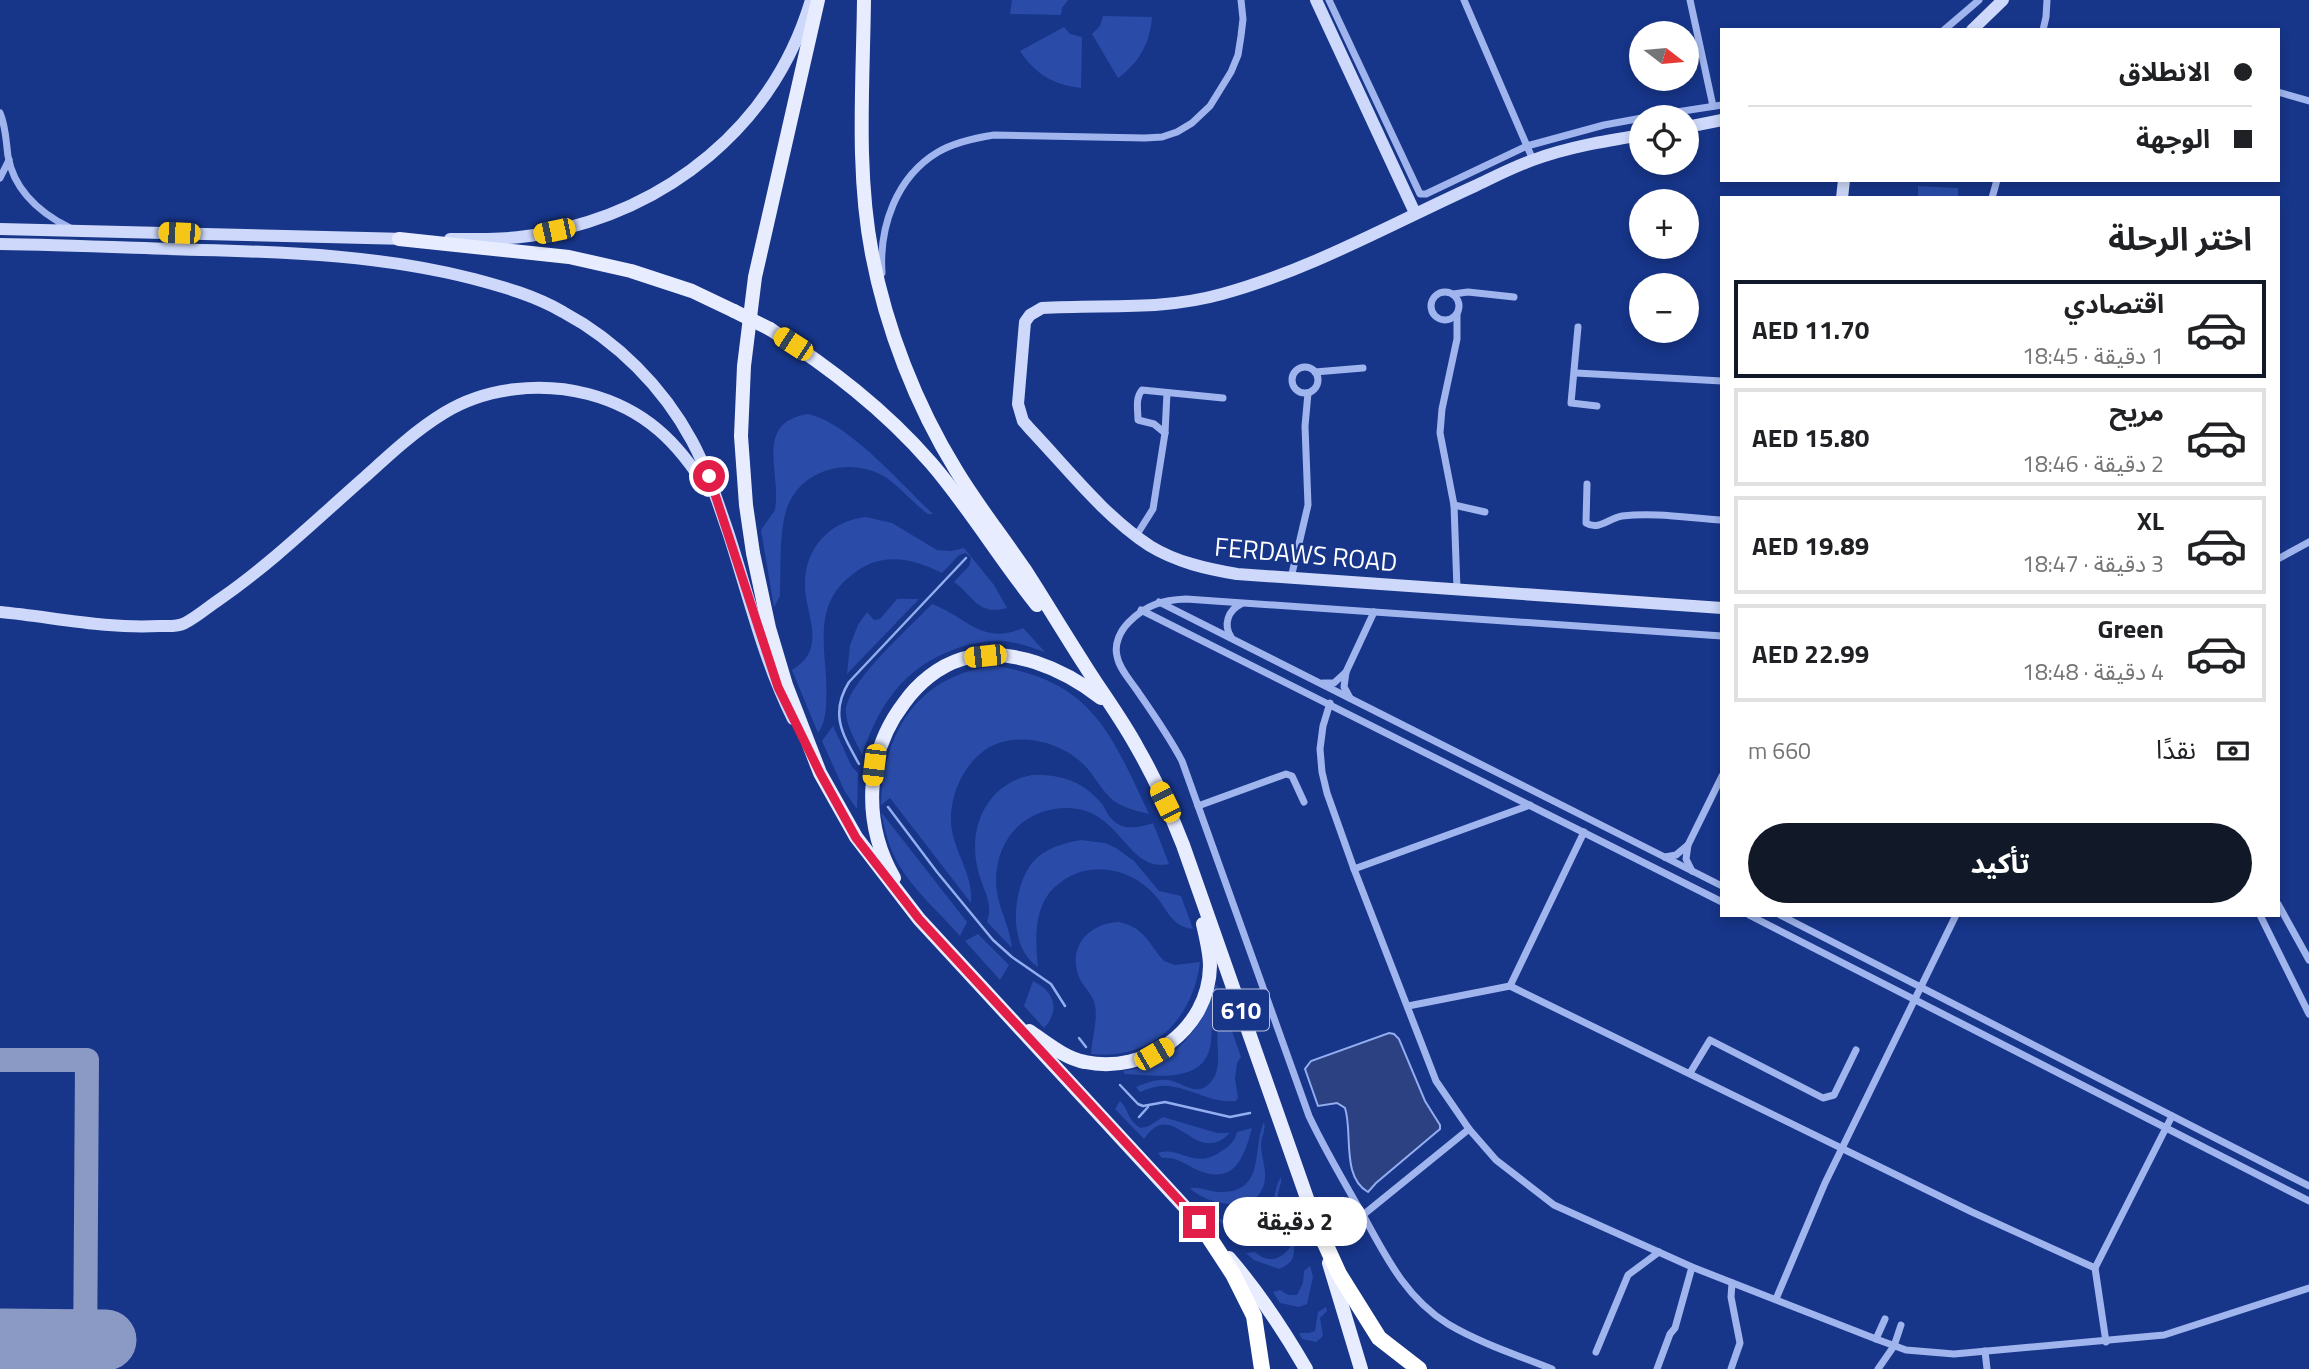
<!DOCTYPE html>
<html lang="ar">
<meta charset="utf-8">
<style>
body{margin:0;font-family:"Titillium Web","Noto Sans Arabic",sans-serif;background:#f2f2f2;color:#202124;direction:rtl;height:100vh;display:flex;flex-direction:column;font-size:26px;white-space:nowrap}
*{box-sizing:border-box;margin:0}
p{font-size:23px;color:#757577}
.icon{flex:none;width:38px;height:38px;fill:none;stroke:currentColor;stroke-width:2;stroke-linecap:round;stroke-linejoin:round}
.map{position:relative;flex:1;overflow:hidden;direction:ltr}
.panel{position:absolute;left:1720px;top:196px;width:560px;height:721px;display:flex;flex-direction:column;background:#fff;border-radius:0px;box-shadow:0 4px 10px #0003;direction:rtl}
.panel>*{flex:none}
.top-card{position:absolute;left:1720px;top:28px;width:560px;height:154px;border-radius:0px;box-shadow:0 4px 10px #0003;direction:rtl;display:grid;align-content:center;height:154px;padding:0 28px;background:#fff}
.needle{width:46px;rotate:106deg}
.fabs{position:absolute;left:1629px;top:21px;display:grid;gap:14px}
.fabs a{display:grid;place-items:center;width:70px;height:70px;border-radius:50%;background:#fff;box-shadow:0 4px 10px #0003;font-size:35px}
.end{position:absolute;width:32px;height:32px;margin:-16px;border:9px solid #e11d48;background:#fff;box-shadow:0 0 0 4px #fff}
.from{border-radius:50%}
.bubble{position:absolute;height:49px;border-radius:24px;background:#fff;box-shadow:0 4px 10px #0003;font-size:23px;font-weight:700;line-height:49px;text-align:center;direction:rtl}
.car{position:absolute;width:21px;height:42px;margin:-21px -10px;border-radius:9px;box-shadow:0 0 5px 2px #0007;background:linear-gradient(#f5c518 24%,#345 0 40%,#f5c518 0 76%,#345 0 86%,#f5c518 0)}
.top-card b{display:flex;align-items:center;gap:24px;height:66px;font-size:26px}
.top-card b+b{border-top:2px solid #e0e0e0}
.top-card i{width:18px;height:18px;background:#202124}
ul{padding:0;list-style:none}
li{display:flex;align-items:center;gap:21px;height:98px;margin:0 14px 10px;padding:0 14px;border:4px solid #e0e0e0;border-radius:0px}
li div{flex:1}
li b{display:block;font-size:26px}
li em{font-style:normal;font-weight:700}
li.selected{border-color:#111827}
li>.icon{width:63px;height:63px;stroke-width:1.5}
h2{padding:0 28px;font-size:32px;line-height:84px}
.pay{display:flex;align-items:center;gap:18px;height:77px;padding:0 28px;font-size:26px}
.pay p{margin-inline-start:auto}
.primary-button{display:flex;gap:14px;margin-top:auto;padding:14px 28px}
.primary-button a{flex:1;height:80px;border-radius:42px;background:#111827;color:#fff;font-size:28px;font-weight:700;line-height:80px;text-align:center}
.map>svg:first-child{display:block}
.green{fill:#2a4ca8}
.water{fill:#2b4181;stroke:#92adf0;stroke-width:2}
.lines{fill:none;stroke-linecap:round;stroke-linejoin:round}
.stream{stroke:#92adf0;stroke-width:2.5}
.taxiway{stroke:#8b9ac4;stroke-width:24}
.runway{stroke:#8b9ac4;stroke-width:61}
.street{stroke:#a0b5ee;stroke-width:7}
.secondary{stroke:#cdd8fa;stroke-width:12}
.primary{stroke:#e7ecff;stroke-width:14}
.highway{stroke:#fff;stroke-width:16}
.primary-bridge{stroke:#e7ecff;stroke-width:14}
.route{stroke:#e11d48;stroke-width:9}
.labels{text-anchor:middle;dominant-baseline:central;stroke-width:5;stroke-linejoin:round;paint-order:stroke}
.shield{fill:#173589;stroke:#b9c2dc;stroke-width:2}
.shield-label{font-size:24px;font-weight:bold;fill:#fff}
.street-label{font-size:26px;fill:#fff;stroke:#173589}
</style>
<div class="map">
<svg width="2309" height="1369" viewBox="0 0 2309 1369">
<rect width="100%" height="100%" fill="#173589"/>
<!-- green -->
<g class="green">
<polygon points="1012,0 1068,0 1062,8 1061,15 1010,14"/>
<path d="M1103,16L1152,17C1150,43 1139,63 1118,78L1092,34L1100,26Z"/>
<path d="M1064,27L1070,34L1082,37L1081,88C1054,85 1035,74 1020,51Z"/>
<polygon points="1918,186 1958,188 1958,198 1918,198"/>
<path d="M808,414C849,423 902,485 933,514H928C914,504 902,489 888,479C853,455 799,468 786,511C779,535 781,570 780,596L774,607L761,530L775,510L776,501C778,466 757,422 808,414Z"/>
<path d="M866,517L892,523L937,550L951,551L964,548L994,585L1007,608C977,616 974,596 954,582L969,566L971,558L966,553L959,555L942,573C916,560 887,552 860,569C804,605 831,654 826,707C825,716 824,725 818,733L792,670C828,649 806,617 805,586C804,548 830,521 866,517Z"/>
<polygon points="897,599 919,599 847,674 850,645 858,625 867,612 874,620 880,619"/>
<path d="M932,604C967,617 982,646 1023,628L1045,652C1032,648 1017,642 1003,641C987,640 970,644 955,649C903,668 879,705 862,755C856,741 845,725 846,709C849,681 911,626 932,604Z"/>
<path d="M996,666C1093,681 1111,734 1149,814C1137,811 1124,808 1114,801C1101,791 1095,775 1083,764C1058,739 1008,729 980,754C963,768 952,793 951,815C949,848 974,871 971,903L890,798L881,805C883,731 919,674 996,666Z"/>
<polygon points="833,726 852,767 858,773 857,809 845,792 822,741"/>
<path d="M1032,775C1060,774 1084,781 1102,804C1106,810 1109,818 1115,822C1126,831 1141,827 1153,823L1169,864C1126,873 1121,807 1066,808C1052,808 1038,812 1026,820C1006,833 996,857 996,881C996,905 1010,925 1012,948L987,922C994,902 982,889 978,870C967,828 987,783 1032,775Z"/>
<path d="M881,812L967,922L960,936C940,913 914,891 899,865C889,849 885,830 881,812Z"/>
<path d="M1081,840L1105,843L1116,848L1134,861L1159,891L1181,896L1193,929C1170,926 1168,909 1154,894C1130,868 1090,860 1061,882C1033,901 1035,938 1038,967C1007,948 1012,888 1032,863C1045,848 1063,843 1081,840Z"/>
<path d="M1119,922C1145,928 1148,943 1164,961L1175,965L1200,962C1193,1020 1151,1061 1091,1054C1092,1038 1098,1020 1095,1005C1093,994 1083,987 1079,977C1067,947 1089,923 1119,922Z"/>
<polygon points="978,934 1009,965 1000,980 965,941"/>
<path d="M1033,981C1054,991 1061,1010 1044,1028L1024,1006Z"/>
<path d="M1216,984L1223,1002C1209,1018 1213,1023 1211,1042C1206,1085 1156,1075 1125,1074L1123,1071C1176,1065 1200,1031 1216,984Z"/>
<path d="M1225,1011L1241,1057L1237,1063L1235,1079L1238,1098L1236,1101C1212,1104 1192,1088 1168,1086C1158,1085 1149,1089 1140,1092L1136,1087C1146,1083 1157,1079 1168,1080C1182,1082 1196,1097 1209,1084C1229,1065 1207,1030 1225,1011Z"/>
<path d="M1120,1101C1130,1110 1126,1120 1141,1128L1149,1126L1163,1117L1217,1133H1230C1194,1169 1174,1095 1144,1139L1115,1109Z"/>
<path d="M1264,1122C1266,1130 1262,1135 1261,1144C1261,1160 1271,1177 1260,1193C1246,1213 1204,1203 1190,1188C1202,1186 1211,1193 1223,1192C1266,1191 1252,1147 1264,1122Z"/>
<path d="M1252,1128C1243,1162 1232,1187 1193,1168C1182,1162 1174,1157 1162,1158L1158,1153C1181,1145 1194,1172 1223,1150C1230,1146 1235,1140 1237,1132Z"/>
<path d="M1281,1177C1282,1184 1279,1187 1278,1194C1276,1209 1283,1218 1271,1231C1251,1240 1241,1223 1223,1225L1218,1219C1230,1219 1239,1225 1251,1225C1278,1225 1270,1193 1281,1177Z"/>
<path d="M1294,1217L1297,1227C1287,1243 1305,1258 1279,1269L1254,1260L1246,1253L1255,1252C1268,1264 1281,1260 1290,1247L1289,1229Z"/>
<polygon points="1310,1266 1313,1277 1307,1304 1299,1307 1280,1303 1273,1292 1280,1290 1288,1295 1297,1295 1303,1283 1304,1271"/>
<polygon points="1326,1307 1327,1311 1320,1318 1323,1336 1316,1342 1302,1339 1299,1333 1309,1333 1315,1331 1318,1312"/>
</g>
<!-- water -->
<path class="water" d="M1389,1033L1394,1034L1399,1039L1425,1101L1440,1125V1129L1376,1183L1368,1192C1341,1177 1353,1132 1345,1108L1337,1103L1318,1106L1305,1069L1311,1061Z"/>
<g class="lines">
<!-- stream -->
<g class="stream">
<path d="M859,764C843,735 829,714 849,682L966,558"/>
<polyline points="888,807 937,872 993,940 1012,957 1051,984 1065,1006"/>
<polyline points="1079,1038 1086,1047"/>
<polyline points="1120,1085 1138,1104 1143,1106 1165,1102 1230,1117 1250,1113"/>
<polyline points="1139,1117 1148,1107"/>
</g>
<!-- taxiway -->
<polyline class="taxiway" points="0,1060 87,1060 85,1369"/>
<!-- runway -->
<polyline class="runway" points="0,1339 106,1340"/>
<!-- street -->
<g class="street">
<polyline points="1329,0 1420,194 1426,194 1527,146 1604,125 1642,118"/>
<polyline points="1464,0 1533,160"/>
<polyline points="1690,0 1713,106"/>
<polyline points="1944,30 1979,0"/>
<polyline points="2043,30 2046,17 2047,0"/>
<polyline points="2278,92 2309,101"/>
<path d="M0,113C6,127 6,142 8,156C14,191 40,213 70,228"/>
<polyline points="1644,117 1722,105"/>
<polyline points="0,178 9,160"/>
<polyline points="1992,198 1997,180"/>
<path d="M882,273C879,227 896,177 938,152C955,142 975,138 994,135L1145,138L1162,137L1177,132L1192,123L1210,106L1231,72L1238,55L1241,36L1243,19L1241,0"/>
<circle cx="1445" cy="306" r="14"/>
<polyline points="1453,294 1468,292 1514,297"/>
<polyline points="1457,314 1457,339 1442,409 1440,433 1454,505 1457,589"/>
<polyline points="1578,327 1571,403 1597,406"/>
<circle cx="1305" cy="380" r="13"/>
<polyline points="1315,372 1363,368"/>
<polyline points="1576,373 1722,381"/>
<path d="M1165,433L1154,424L1138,420C1138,410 1135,398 1142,390L1223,398"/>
<path d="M1587,484L1586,523C1599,531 1609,518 1622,516C1655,512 1689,518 1722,520"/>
<polyline points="1454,505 1485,512"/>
<polyline points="1136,536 1153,509 1165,433 1167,393"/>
<polyline points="2278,559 2309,542"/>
<polyline points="1291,578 1308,505 1305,426 1308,393"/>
<polyline points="1159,602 1722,886"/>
<polyline points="1141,610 1722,902"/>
<path d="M1231,637C1223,625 1228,610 1241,604"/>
<polyline points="1346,672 1374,612"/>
<polyline points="1323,683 1334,683 1346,672 1344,687 1350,698"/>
<polyline points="1330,703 1323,726 1320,749 1322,772 1327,793 1354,869 1436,1081 1469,1129 1496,1160 1554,1205 1692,1267 1876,1339 1906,1350 1954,1354 2164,1335 2309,1288"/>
<polyline points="1198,806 1286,774 1292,776 1304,802"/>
<polyline points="1688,845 1722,776"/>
<polyline points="1665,857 1676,855 1688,845 1686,859 1692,871"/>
<polyline points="1354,869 1530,805"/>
<polyline points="2278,904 2309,960"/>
<polyline points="1749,915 2309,1201"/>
<polyline points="1780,915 2309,1186"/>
<polyline points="2260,915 2309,1014"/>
<polyline points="1510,986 1584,832"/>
<polyline points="1408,1006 1510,986 1972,1212 2095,1268"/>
<polyline points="1690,1073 1710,1040 1823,1098 1834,1095 1856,1050"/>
<polyline points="1363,1215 1469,1129"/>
<polyline points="1776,1299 1825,1183 1956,915"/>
<polyline points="1876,1339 1885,1319"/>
<polyline points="2106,1342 2095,1268 2172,1116"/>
<polyline points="1985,1351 1987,1369"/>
<polyline points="1596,1352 1628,1275 1659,1252"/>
<path d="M1552,1369C1517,1355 1480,1343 1448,1324C1406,1298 1386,1257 1363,1215C1344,1182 1325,1150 1309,1116L1182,761C1169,736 1152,712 1136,689C1129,679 1119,668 1117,656C1114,644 1120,631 1129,622C1146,605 1162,600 1186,599L1722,636"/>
<polyline points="1657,1369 1670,1334 1675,1328 1692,1267"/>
<polyline points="1731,1369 1740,1343 1731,1297 1732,1283"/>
<polyline points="1878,1369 1894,1346 1901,1325"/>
</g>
<!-- secondary -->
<g class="secondary">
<polyline points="1316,0 1415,213"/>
<polyline points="1972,30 2003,0"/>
<polyline points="1687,127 1722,120"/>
<path d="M1642,135C1605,141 1568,147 1533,160C1513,167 1494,177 1475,186C1391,224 1310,270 1222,294C1161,311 1104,304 1042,308L1030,315L1025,322L1018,404L1023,421L1030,429C1068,469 1104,516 1150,546C1176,562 1207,569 1237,574L1722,608"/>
<polyline points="1842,198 1844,180"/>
<polyline points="0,229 407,239"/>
<path d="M450,239C479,239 510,240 540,234C668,210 773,127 811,0"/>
<path d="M0,244C67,245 134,248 201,250C293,252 384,256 474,279C504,287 536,296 563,312C617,341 663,387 692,441C708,471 718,503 729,535C749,597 764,661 793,719"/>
<path d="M0,612C53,617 106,629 159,626C167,626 178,627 185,623C197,617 208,607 220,599C272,563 318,518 366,476C390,454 416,430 444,413C486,387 542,382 588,394C645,409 678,442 708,491"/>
</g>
<!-- primary -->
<g class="primary">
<polyline points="818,0 755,277 744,366 741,436 746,505 753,553 769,628 786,685 820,773 856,837 919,919 1205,1229"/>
<path d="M864,0C863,85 856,170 872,254C886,328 916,405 956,470C977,505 1002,536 1025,570C1045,601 1064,633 1084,664C1102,693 1122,719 1138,749C1156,780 1170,812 1183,845L1322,1241"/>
<polyline points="399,239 569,257 631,271 692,291 734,311"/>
<path d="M770,329C830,368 884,409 931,463C969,507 1000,559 1037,605"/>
<path d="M894,878C862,822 865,754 904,703C918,683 939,666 962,659C1010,645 1064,669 1101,698"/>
<path d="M1029,1031C1046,1042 1064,1058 1085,1062C1145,1075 1209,1030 1210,966C1210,953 1206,937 1203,924"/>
<path d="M1229,1258C1259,1293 1283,1329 1306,1369"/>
<polyline points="1329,1263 1361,1369"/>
</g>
<!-- highway -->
<g class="highway">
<polyline points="1199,1222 1233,1274 1254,1316 1262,1369"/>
<polyline points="1319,1230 1339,1274 1379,1338 1419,1369"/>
</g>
<!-- primary-bridge -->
<polyline class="primary-bridge" points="734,311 770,329"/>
</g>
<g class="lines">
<!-- route -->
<polyline class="route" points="709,476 778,687 820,773 856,838 919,919 1199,1222"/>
</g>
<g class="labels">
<!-- shield labels -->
<rect class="shield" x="1213" y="989.5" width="56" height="41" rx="5"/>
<g class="shield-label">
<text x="1241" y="1010">610</text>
</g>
<!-- street labels -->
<g class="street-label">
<text transform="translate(1306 554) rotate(5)">FERDAWS ROAD</text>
</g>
</g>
</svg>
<div class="fabs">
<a><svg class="needle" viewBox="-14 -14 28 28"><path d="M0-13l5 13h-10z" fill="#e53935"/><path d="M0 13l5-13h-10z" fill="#757577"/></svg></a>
<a><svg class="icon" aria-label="locate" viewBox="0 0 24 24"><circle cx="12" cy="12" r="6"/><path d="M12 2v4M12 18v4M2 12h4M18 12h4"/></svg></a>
<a>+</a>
<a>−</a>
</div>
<i class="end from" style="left:709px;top:476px"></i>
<i class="end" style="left:1199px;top:1222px"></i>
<div class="bubble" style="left:1223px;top:1197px;width:144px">2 دقيقة</div>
<i class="car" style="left:554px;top:231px;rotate:258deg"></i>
<i class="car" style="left:179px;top:233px;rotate:272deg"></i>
<i class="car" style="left:793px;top:344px;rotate:303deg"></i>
<i class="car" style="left:985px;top:656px;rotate:264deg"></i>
<i class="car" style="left:874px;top:765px;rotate:187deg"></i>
<i class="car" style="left:1165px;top:802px;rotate:334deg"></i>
<i class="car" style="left:1154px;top:1054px;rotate:60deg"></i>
<div class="top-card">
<b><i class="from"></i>الانطلاق</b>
<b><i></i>الوجهة</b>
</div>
<section class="panel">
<h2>اختر الرحلة</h2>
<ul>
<li class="selected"><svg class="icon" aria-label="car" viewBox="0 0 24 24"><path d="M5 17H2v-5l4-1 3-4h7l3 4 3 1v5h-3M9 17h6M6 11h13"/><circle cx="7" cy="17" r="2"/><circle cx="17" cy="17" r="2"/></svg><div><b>اقتصادي</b><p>1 دقيقة · 18:45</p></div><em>AED 11.70</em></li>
<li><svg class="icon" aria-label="car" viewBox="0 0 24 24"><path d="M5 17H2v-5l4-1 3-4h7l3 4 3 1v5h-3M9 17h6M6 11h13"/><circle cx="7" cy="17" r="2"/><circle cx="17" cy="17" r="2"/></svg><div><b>مريح</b><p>2 دقيقة · 18:46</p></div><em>AED 15.80</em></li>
<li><svg class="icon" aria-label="car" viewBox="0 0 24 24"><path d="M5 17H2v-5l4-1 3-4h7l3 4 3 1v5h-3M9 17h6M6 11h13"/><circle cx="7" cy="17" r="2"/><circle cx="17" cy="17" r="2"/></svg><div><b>XL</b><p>3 دقيقة · 18:47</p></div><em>AED 19.89</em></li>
<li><svg class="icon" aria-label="car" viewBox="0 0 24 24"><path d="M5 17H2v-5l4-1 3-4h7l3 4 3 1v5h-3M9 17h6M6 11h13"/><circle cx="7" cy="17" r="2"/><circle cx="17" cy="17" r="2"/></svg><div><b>Green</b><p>4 دقيقة · 18:48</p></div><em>AED 22.99</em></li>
</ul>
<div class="pay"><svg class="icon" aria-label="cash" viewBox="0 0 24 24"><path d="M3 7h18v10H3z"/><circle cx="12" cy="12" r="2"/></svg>نقدًا<p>660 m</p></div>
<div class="primary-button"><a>تأكيد</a></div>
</section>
</div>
